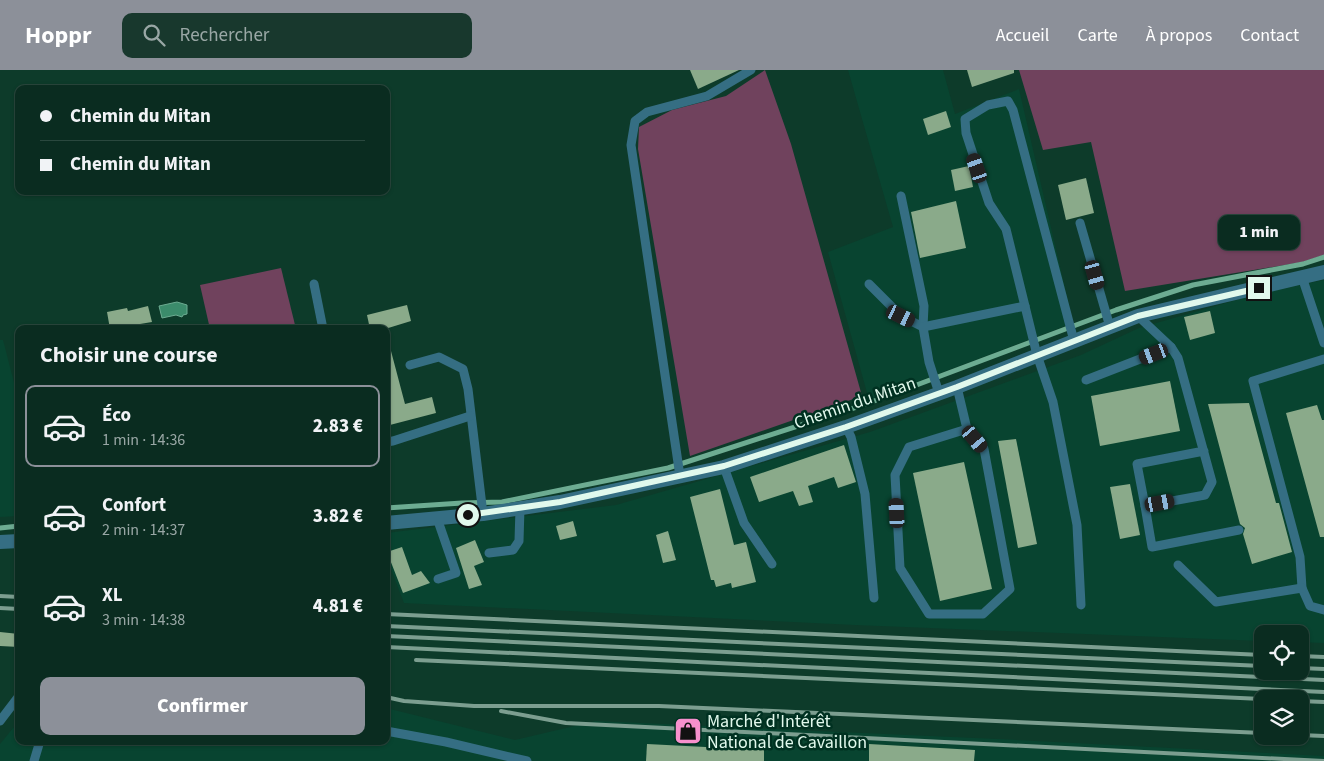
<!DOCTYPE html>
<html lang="fr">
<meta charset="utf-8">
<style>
body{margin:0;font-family:"Source Sans 3",sans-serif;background:#18382d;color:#f1f3f6;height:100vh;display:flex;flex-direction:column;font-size:19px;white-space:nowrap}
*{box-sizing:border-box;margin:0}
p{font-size:16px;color:#99a7a5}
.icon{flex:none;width:28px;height:28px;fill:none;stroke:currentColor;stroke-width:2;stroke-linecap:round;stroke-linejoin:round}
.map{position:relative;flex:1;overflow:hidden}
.drawer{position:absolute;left:15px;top:255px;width:375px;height:420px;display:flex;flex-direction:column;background:#0a2c20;border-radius:10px;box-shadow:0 1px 4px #0004,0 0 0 1px #2a483e}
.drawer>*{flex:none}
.hud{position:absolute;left:15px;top:15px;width:375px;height:110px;border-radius:10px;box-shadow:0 1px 4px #0004,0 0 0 1px #2a483e;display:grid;align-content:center;height:110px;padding:0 25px;background:#0a2c20}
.tools{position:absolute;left:1254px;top:555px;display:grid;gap:10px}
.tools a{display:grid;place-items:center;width:55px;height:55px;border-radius:10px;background:#0a2c20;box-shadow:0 1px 4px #0004,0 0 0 1px #2a483e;font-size:25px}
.end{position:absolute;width:22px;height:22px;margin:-11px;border:6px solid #e1f9ed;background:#111;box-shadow:0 0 0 2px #111}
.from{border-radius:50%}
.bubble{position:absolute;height:35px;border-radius:10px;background:#0a2c20;box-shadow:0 1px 4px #0004,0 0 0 1px #2a483e;font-size:16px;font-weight:800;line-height:35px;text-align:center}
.car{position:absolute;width:15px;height:30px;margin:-15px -8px;border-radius:6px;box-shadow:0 0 4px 1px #0007;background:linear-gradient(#222 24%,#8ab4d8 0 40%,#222 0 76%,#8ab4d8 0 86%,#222 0)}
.hud b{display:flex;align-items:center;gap:18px;height:48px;font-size:19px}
.hud b+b{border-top:1px solid #2a483e}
.hud i{width:12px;height:12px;background:#f1f3f6}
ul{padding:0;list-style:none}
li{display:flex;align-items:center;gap:15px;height:82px;margin:0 10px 8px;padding:0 15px;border:2px solid transparent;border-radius:10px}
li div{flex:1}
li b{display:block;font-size:19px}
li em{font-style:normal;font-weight:800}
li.current{border-color:#8c9099}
li>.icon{width:45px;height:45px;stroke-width:1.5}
h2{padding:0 25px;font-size:22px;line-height:60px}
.cta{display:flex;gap:10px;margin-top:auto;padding:10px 25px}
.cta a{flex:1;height:58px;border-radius:10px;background:#8c9099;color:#fff;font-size:20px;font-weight:800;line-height:58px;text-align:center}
header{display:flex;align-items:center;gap:30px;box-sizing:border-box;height:70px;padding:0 25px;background:#8c9099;color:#fff}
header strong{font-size:24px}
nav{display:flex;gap:28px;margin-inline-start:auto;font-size:18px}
.search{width:350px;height:45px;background:#18382d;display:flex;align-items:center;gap:12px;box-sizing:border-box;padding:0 18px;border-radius:10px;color:#99a7a5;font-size:19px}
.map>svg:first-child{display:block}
.built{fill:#084430}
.green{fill:#70425d}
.water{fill:#3b8b6b;stroke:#6dac92}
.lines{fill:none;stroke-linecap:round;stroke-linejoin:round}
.stream{stroke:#6dac92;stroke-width:5}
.building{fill:#8aaa8a}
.service{stroke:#356e83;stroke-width:9}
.minor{stroke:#356e83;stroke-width:14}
.rail{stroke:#7c9e90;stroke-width:4}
.route{stroke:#e1f9ed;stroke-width:6}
.labels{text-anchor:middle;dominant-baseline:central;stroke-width:5;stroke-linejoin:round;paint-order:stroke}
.street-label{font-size:18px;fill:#e1f9ed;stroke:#003121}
.poi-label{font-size:18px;fill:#e1f9ed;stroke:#003121;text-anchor:start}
</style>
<header>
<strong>Hoppr</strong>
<div class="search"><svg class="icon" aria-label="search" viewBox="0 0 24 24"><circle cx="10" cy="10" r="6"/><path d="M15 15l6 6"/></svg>Rechercher</div>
<nav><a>Accueil</a><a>Carte</a><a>À propos</a><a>Contact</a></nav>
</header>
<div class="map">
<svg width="1324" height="691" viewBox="0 0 1324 691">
<rect width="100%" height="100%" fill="#0d3b2a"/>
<!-- built -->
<g class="built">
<polygon points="848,0 943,0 955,44 1019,19 1073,253 869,330 828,182 893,157"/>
<polygon points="1324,210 1324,573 1300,572 1300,564 1262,564 1262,571 855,555 404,533 386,486 386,463 616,435 870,362 1081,285 1139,258 1254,225"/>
<polygon points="0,270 3,270 19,332 19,446 0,447"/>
<polygon points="386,638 515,670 596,651 997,669 1324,686 1324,691 0,691 0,674 19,651 19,671 386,671"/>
</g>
<!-- green -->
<g class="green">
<polygon points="765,0 791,74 862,326 690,386 638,79 639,57 672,40 726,26"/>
<polygon points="1019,0 1324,0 1324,185 1303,192 1125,221 1091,72 1043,80"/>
<polygon points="281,198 296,259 210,259 200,215"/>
</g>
<!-- water -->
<polygon class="water" points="177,232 187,235 187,244 183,245 182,247 176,245 162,248 159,236"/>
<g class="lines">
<!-- stream -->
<g class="stream">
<polyline points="386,438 462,433 502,432 668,398 866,334 1116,240 1193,215 1303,194 1324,187"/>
<polyline points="0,458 19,456"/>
</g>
</g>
<!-- building -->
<g class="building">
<polygon points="690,0 739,0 698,19"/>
<polygon points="967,0 1014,0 1014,3 972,17"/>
<polygon points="946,41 951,57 928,65 923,49"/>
<polygon points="969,96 973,117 955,121 951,100"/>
<polygon points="1086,108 1094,143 1066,150 1058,115"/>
<polygon points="956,131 966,178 920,188 911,142"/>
<polygon points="407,235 411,251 385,259 370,259 367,245"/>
<polygon points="148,236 152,252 110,259 107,242 127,238 128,241"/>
<polygon points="1210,241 1215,263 1190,270 1184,247"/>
<polygon points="391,281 405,334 432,327 436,343 386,356 386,282"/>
<polygon points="1170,311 1180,361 1100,376 1091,326"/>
<polygon points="1249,333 1276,433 1279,433 1292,482 1252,494 1243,464 1245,458 1240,454 1208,334"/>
<polygon points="1317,335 1322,350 1324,350 1324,467 1320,467 1286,343"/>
<polygon points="1016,369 1037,474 1018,478 998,371"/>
<polygon points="844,375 856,412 838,418 834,407 808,416 813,432 799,436 793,421 759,432 750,407"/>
<polygon points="964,392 992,519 940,531 913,403"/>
<polygon points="1130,414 1140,465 1120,469 1110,417"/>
<polygon points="720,419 734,475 746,472 756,512 732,518 731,513 716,517 714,510 711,510 690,427"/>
<polygon points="573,451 577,466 560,470 556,456"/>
<polygon points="668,461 676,490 663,493 656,465"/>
<polygon points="475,470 484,492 474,496 482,515 469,519 456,478"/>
<polygon points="402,477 412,505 421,501 430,513 403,523 387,482"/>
<polygon points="0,562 19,564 19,577 0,576"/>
<polygon points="647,674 764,680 764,691 646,691"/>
<polygon points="869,674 975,680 974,691 869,691"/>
</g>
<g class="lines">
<!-- service -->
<g class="service">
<polyline points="1080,153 1110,257"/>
<polyline points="1302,207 1324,273"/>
<polyline points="314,214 323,259"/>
<polyline points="869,214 901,246 923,257 924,236 901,126"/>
<polyline points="1138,246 1171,277 1178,288 1212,412 1205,425 1145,436 1137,394 1204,381"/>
<polyline points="1074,271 1013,40 1008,31 988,35 965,49 966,63 989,133 1006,159 1037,285 1053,332 1077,455 1081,535"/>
<polyline points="1324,289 1253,311 1300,487 1302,518 1310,536 1324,540"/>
<polyline points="410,295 439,287 463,299 468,319 483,444"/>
<polyline points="1086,310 1171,277"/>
<polyline points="957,317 967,359 909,377 895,405 900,498 929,544 983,544 1010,519 984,379 967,359"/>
<polyline points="939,323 929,292 923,257 1025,236"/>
<polyline points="846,357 851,367 865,424 874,528"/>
<polyline points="386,372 393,371 470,346"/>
<polyline points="724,397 744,453 772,494"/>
<polyline points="680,406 631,75 635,51 647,42 707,26 751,0"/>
<polyline points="1145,436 1152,477 1239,460"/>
<polyline points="437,448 456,503 438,509"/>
<polyline points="489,483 513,480 519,471 520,438"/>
<polyline points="1178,495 1216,532 1302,518"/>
<polyline points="0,651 19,626"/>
<polyline points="386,661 446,672 527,691"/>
<polyline points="34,691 40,671"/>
</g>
<!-- minor -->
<g class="minor">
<polyline points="386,453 483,444 560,432 724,397 846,357 957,317 1138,246 1324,202"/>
<polyline points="0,472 19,471"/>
</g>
<!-- rail -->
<g class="rail">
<polyline points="0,526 19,527"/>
<polyline points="0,538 19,539"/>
<polyline points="386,544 1262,585"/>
<polyline points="386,556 1262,596"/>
<polyline points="386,566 1324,610"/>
<polyline points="386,577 1324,622"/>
<polyline points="1300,586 1324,587"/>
<polyline points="416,590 1262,629"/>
<polyline points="1300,598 1324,599"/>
<polyline points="386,627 404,631 474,636 659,636 1262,663"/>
<polyline points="1300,631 1324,632"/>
<polyline points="501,641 566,653 1324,691"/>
<polyline points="1300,665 1324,666"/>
</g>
</g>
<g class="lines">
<!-- route -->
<polyline class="route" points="468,445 560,432 724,396 846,357 957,317 1138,246 1259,218"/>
</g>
<!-- icons -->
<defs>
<g id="shop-square" transform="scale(1.4375)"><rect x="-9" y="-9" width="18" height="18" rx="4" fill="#f790cd" stroke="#003121"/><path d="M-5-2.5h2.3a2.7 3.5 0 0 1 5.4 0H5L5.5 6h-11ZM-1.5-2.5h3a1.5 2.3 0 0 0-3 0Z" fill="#111"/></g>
</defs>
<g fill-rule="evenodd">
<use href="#shop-square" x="688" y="661"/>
</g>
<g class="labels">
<!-- street labels -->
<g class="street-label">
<text transform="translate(855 333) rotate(-19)">Chemin du Mitan</text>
</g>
<!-- poi labels -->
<g class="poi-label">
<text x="707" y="651">Marché d'Intérêt<tspan x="707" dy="21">National de Cavaillon</tspan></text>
</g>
</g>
</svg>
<div class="tools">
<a><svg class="icon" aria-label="locate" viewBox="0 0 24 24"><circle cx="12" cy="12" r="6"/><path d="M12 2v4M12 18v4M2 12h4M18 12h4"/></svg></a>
<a><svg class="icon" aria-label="layers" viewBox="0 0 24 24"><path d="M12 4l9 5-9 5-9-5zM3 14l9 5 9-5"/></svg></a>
</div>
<i class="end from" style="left:468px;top:445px"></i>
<i class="end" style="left:1259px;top:218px"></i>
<div class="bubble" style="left:1218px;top:145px;width:82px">1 min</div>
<i class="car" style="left:977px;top:98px;rotate:341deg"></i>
<i class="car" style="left:1095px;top:205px;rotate:164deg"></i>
<i class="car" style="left:901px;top:246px;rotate:116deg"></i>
<i class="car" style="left:1154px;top:284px;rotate:249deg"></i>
<i class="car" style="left:975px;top:369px;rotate:140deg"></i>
<i class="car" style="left:1160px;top:433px;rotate:80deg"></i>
<i class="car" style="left:897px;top:443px;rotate:357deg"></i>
<div class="hud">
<b><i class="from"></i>Chemin du Mitan</b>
<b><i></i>Chemin du Mitan</b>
</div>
<section class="drawer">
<h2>Choisir une course</h2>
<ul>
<li class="current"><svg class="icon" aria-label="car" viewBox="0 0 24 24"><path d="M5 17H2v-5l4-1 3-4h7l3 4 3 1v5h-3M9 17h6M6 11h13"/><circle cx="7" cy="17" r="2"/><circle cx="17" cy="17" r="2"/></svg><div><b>Éco</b><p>1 min · 14:36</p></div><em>2.83 €</em></li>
<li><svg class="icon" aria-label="car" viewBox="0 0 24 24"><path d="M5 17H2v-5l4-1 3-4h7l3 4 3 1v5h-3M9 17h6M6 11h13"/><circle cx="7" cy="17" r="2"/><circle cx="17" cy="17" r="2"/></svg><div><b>Confort</b><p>2 min · 14:37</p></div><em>3.82 €</em></li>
<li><svg class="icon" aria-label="car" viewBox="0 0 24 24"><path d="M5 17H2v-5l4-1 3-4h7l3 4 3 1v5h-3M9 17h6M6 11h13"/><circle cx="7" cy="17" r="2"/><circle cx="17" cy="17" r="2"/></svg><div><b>XL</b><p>3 min · 14:38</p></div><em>4.81 €</em></li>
</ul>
<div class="cta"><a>Confirmer</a></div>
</section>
</div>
